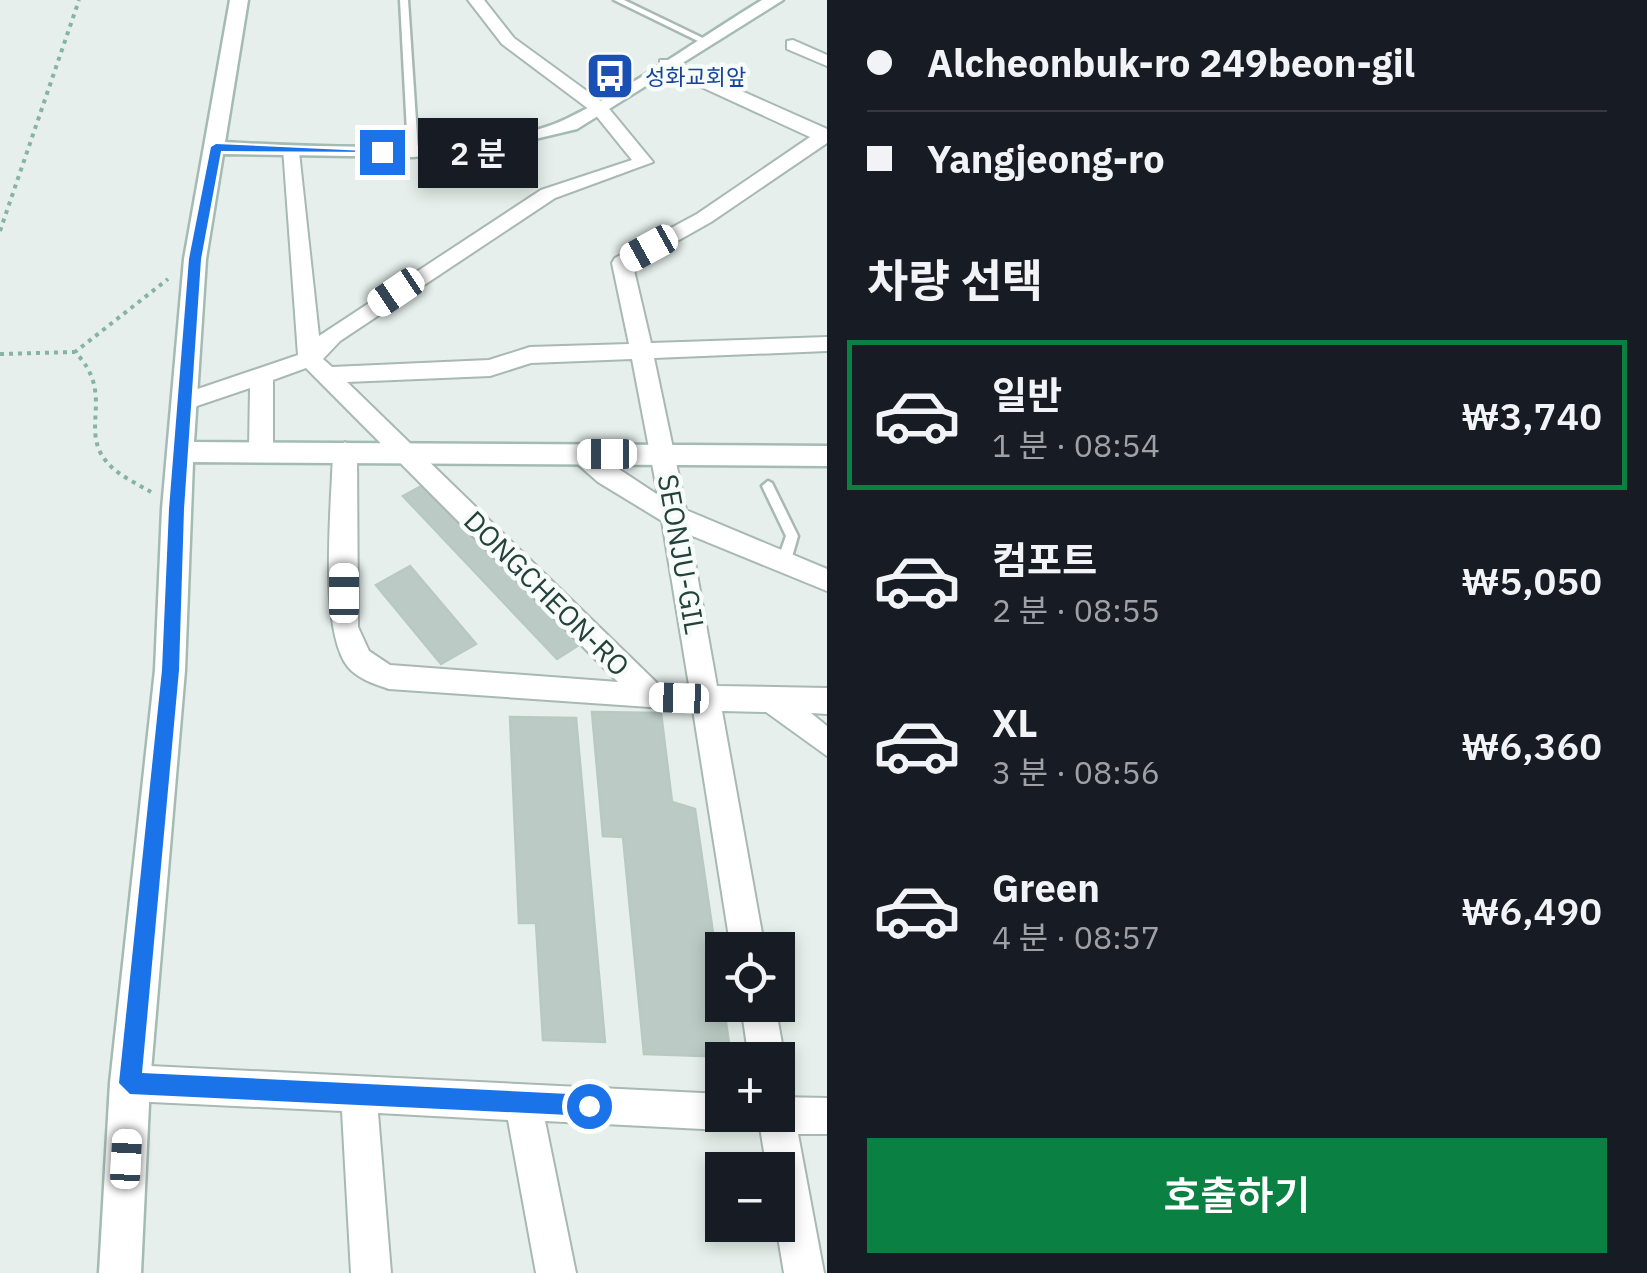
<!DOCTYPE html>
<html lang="ko">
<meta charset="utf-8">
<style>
body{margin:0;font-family:"IBM Plex Sans","Noto Sans KR",sans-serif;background:#20242c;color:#f1f3f6;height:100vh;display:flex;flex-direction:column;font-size:38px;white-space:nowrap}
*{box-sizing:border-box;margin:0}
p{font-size:32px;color:#9ea1a6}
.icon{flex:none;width:55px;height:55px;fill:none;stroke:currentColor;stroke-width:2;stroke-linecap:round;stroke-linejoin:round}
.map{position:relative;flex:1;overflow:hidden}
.drawer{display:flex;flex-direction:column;background:#171b24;width:820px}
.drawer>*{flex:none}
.hud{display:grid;align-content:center;height:220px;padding:0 40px;background:#171b24}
.fabs{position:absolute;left:705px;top:932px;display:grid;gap:20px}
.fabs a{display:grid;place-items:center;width:90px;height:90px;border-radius:0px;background:#171b24;box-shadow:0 5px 15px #0003;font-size:50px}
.end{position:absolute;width:45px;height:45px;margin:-22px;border:12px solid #1a73e8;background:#fff;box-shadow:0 0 0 5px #fff}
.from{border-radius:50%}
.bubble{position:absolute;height:70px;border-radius:0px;background:#171b24;box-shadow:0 5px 15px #0003;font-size:32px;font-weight:600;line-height:70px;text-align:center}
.car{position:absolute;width:30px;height:60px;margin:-30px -15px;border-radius:12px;box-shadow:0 0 8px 2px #0007;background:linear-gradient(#fff 24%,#345 0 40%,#fff 0 76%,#345 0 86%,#fff 0)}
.hud b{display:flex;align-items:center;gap:35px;height:95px;font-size:38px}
.hud b+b{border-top:2px solid #363941}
.hud i{width:25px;height:25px;background:#f1f3f6}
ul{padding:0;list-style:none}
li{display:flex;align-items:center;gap:30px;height:150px;margin:0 20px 15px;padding:0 20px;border:5px solid transparent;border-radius:0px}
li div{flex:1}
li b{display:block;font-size:38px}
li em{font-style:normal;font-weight:600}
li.selected{border-color:#0b8043}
li>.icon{width:90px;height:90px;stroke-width:1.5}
h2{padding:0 40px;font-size:45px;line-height:120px}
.action{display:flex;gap:20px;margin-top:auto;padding:20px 40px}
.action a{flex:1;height:115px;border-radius:0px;background:#0b8043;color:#fff;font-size:40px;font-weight:600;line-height:115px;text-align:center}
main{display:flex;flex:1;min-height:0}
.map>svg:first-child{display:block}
.building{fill:#bbcac4;stroke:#b8c9c2;stroke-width:2.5}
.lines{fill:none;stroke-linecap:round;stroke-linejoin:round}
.lane-casing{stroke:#a8b8b2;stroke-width:5}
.street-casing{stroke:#a8b8b2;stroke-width:4}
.secondary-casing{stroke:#a4bbb3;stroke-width:5}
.path{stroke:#86b3a5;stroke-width:4;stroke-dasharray:4 5;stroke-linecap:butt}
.lane{fill:#fff;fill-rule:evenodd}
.street{fill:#fff;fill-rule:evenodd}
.secondary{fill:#fff;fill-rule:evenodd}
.route{fill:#1a73e8}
.labels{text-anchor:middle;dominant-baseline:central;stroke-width:9;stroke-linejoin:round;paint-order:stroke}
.far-transit-label{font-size:22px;fill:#164399;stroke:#f7fbf9;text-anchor:start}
.street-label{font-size:28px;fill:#24423a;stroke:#f7fbf9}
</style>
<main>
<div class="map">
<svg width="827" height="1273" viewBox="0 0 827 1273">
<rect width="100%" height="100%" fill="#e6efeb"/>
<!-- building -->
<g class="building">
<polygon points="427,483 582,643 557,659 403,496"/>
<polygon points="410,566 476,644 441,664 376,585"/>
<polygon points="592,712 661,713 672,802 695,809 731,1057 644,1054 623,837 603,836"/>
<polygon points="510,717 576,718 605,1042 543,1040 536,923 519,923"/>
</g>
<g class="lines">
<!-- lane casing -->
<g class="lane-casing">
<g id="lane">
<polygon points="400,0 408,0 418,151 413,154 408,151"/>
<polygon points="614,0 624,0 709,41 702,43"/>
<polygon points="768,481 772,483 798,536 790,564 783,569 776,564 786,536 762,486"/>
</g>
</g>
<!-- street casing -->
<g class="street-casing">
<g id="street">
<path d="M468,0H484L514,38L606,105L653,162L555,198L340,341L323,359L332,367L489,360L530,347L629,344L612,263L615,258L697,214L810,137L660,68V60H672L827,129V143L711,222L633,266L651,343L827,337V351L654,358L686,510L827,569V591L690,535L717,686L827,688V714L811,713L827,726V756L766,712L722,711L765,950H731L693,710L389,689C375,684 358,679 348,667C318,629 332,502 333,451L345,442L357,451L358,627L369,651L390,665L618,682L306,368L273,380V450L261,459L249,450L250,388L185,410L173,402L177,396L298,355L283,148L299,152L319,336L541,190L632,160L594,113L502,44ZM632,359L658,495L587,448H569L566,454L598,482L662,521L689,685H659L347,382L490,376L531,363Z"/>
<polygon points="793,40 827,55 827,66 787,49 787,41"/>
<polygon points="741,1005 775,1005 785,1060 780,1073 778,1060 749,1060"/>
<polygon points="130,1065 722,1094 722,1115 739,1115 735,1125 722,1130 545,1121 576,1273 536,1273 508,1120 378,1113 391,1273 351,1273 342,1111 130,1101 117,1096 112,1083 117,1070"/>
<polygon points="778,1097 827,1098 827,1134 798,1134 824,1273 784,1273 776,1225 778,1170 767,1170 758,1115 778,1115"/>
</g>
</g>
<!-- secondary casing -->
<g class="secondary-casing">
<path id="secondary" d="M230,0H248L225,142C310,147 490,156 566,119C634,86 698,39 762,0H783L577,129L493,149L413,157L223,154L206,259L194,442L827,446V466L193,462L185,670L150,1083L141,1273H99L110,1083L155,670L162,509L184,259Z"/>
</g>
<!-- path -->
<g class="path">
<polyline points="0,231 79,0"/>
<polyline points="0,354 75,352"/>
<path d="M151,492C136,483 117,475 106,461C79,428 116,394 75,352L168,279"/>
</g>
<!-- lane -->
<use href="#lane" class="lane"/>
<!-- street -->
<use href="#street" class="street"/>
<!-- secondary -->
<use href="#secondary" class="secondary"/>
</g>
<!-- route -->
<polygon class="route" points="216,144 388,152 221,151 201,259 184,509 179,670 142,1073 589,1095 600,1106 589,1116 130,1094 119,1083 162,670 169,509 189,259 211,147"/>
<!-- icons -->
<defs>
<g id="bus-square" transform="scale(2.5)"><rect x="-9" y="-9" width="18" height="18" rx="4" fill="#1a4fb4" stroke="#f7fbf9"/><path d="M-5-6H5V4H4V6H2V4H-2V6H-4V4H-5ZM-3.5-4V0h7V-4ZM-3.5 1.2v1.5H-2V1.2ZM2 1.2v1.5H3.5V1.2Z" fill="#fff"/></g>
</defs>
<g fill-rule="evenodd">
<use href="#bus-square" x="610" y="76"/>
</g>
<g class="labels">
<!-- far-transit labels -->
<g class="far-transit-label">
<text x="645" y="76">성화교회앞</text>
</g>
<!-- street labels -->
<g class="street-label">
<text transform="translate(682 554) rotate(80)">SEONJU-GIL</text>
<text transform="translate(547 593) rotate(45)">DONGCHEON-RO</text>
</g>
</g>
</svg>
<div class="fabs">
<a><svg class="icon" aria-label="locate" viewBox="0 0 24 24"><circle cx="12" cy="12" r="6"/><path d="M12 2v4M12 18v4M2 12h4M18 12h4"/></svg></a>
<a>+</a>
<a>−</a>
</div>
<i class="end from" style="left:589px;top:1106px"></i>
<i class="end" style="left:382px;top:152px"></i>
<div class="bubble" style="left:418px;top:118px;width:120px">2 분</div>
<i class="car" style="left:649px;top:248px;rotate:241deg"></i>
<i class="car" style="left:396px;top:292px;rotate:236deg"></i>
<i class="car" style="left:607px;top:454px;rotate:270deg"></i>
<i class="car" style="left:344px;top:593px;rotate:0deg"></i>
<i class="car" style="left:679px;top:698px;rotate:272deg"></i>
<i class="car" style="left:126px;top:1159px;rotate:3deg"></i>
</div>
<section class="drawer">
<div class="hud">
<b><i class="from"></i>Alcheonbuk-ro 249beon-gil</b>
<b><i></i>Yangjeong-ro</b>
</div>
<h2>차량 선택</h2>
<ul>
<li class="selected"><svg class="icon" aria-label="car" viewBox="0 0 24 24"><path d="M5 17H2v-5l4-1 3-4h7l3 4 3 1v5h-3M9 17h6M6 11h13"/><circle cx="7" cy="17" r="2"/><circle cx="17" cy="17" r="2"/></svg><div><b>일반</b><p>1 분 · 08:54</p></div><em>₩3,740</em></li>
<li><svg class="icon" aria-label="car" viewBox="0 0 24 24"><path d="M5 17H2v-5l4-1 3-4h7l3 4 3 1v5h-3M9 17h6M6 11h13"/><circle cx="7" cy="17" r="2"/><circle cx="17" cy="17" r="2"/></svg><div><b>컴포트</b><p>2 분 · 08:55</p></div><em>₩5,050</em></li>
<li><svg class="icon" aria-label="car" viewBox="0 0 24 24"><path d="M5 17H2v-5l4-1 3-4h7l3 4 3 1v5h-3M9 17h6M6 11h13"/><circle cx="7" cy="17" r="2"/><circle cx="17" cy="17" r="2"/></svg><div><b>XL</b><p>3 분 · 08:56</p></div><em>₩6,360</em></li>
<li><svg class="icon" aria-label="car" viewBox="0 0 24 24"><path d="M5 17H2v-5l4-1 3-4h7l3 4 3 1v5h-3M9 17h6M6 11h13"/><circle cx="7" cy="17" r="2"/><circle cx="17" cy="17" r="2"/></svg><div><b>Green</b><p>4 분 · 08:57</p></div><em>₩6,490</em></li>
</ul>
<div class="action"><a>호출하기</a></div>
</section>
</main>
